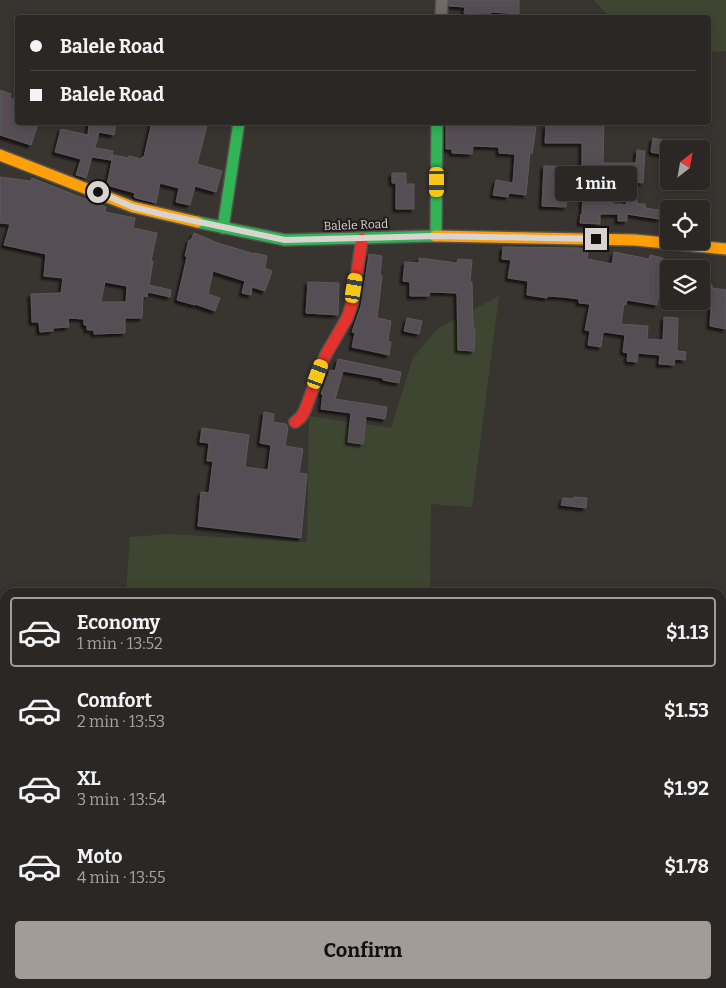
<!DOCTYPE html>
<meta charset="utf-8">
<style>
body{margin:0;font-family:Bitter,serif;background:#363331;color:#f1f3f6;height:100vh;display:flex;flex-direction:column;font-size:19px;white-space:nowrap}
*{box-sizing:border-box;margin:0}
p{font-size:16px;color:#a5a5a6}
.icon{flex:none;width:28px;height:28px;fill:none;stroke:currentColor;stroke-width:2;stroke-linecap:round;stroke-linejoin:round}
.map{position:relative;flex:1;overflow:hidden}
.panel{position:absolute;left:0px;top:588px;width:726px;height:401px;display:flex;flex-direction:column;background:#2a2724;border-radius:15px 15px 0 0;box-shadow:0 2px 12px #0003,0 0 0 1px #464441}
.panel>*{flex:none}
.hud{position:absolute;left:15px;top:15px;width:696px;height:110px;border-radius:5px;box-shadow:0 2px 12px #0003,0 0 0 1px #464441;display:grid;align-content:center;height:110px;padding:0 15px;background:#2a2724}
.needle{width:32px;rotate:31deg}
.fabs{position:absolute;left:660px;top:140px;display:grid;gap:10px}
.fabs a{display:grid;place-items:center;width:50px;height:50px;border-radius:5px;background:#2a2724;box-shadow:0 2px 12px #0003,0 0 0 1px #464441;font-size:25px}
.end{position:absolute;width:22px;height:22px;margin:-11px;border:6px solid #d9d4d0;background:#111;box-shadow:0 0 0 2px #111}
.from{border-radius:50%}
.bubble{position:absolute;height:35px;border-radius:5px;background:#2a2724;box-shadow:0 2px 12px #0003,0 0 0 1px #464441;font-size:16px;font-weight:700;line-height:35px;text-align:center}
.car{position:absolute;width:15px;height:30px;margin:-15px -8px;border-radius:6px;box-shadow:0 0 4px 1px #0007;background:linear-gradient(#f5c518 24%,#345 0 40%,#f5c518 0 76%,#345 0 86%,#f5c518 0)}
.hud b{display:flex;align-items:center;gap:18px;height:48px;font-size:19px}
.hud b+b{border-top:1px solid #464441}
.hud i{width:12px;height:12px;background:#f1f3f6}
ul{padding:9px 0 0;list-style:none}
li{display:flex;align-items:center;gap:15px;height:70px;margin:0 10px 8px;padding:0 5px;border:2px solid transparent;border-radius:5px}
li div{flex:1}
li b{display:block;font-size:19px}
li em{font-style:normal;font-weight:700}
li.selected{border-color:#a19c98}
li>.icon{width:45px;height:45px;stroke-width:1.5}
.primary-button{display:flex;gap:10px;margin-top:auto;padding:10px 15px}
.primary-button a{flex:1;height:58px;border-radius:5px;background:#a19c98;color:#111;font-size:20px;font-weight:700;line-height:58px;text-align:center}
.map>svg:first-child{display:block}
.green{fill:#3e4631}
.building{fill:#545054;stroke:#5d5a5b;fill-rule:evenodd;filter:url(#shadow)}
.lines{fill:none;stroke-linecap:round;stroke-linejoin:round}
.street-casing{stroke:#54514e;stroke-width:14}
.fast-casing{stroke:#54514e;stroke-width:14}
.slow-casing{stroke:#54514e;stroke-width:14}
.jam-casing{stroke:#54514e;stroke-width:14}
.street{stroke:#736965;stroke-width:11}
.fast{stroke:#30b455;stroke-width:11}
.slow{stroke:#ff9f0a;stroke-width:11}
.jam{stroke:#e5322d;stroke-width:11}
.route{stroke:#d9d4d0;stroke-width:6}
.labels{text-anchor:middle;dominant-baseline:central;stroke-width:4;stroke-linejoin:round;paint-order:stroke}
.street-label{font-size:12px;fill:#d9d4d0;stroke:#201c19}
</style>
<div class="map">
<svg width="726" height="988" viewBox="0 0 726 988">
<defs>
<filter id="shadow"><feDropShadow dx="-3" dy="3" stdDeviation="1" flood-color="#0009"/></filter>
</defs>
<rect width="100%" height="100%" fill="#383430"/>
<!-- green -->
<g class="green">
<polygon points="594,0 726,0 726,51 709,52 709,18 609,17"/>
<polygon points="499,296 472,507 431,504 430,592 126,592 130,537 170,534 307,542 309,416 391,428 413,358 438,328"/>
<polygon points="721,747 726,747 726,882 721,879"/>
<polygon points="0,955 5,955 5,984 28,984 28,988 0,988"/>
</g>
<!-- building -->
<g class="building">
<polygon points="449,0 519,0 519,14 491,12 490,16 464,13 465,7 449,6"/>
<polygon points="0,90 11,94 10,98 18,101 18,122 38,124 31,145 0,135"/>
<polygon points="89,122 116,122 114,135 99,132 95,148 113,151 111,160 92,157 86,178 76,175 81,159 55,152 61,129 88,135"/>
<polygon points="152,122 208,122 197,164 222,171 216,192 195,186 190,205 176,202 179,188 160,183 156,203 136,198 134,197 135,193 107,185 113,155 128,158 129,156 142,159 142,157 144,157"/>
<polygon points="446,122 513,122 513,127 536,127 532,154 530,153 526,195 509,193 508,197 493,195 496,180 513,183 515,154 499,153 499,147 473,146 472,154 452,153 452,149 446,149"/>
<polygon points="560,122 604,122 603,163 636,163 637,150 645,151 643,183 634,182 633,187 612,184 612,204 626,205 627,199 637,200 637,204 645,204 645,208 666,211 665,217 660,217 659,219 627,214 627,221 618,221 618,214 600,214 600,224 580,223 581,214 582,215 583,192 567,193 566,207 542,206 544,166 582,167 582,143 545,143 546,125 560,125"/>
<polygon points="653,138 667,141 665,155 651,152"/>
<polygon points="392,173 406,173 406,184 414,184 414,209 396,209 396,183 392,183"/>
<path d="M0,177L31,181L32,178L106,207L105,212L135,218L133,228L157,233L151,261H153L149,285L171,290L170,297L148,292L147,297L143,296L142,318H125V333L94,334V330H87V325H84V319L68,318L69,327L53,328V331L40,332L39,322H32L31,294L61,293L63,278L44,276L46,254L4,245L10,224L0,223ZM105,282L127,286L126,302H101Z"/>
<polygon points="194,233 218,243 254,254 254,253 267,256 265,268 272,271 265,291 252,287 251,295 242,293 245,281 213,271 208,294 220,298 215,311 195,304 195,305 177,300 187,257 185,256 189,240 191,240"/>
<polygon points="503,247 579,248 588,250 587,259 612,264 614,252 649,259 650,255 663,258 660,275 662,275 657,305 627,300 626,305 624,304 621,324 648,326 647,339 663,340 664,317 678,318 677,351 686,352 685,360 675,359 674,365 659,364 660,355 638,353 637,362 627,361 628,353 623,352 625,335 605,332 603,333 601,347 588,345 590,331 585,330 590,304 579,303 579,299 563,297 547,296 547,298 527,295 528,281 508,278 511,260 502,259"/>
<polygon points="369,254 382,256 380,275 382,276 377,318 391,321 388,341 391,342 389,355 352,347 355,333 352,332 361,306"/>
<polygon points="419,258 457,263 458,259 472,260 470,282 472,282 473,328 475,328 474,351 458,350 457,293 430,292 429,296 410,296 410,282 403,281 405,262 419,263"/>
<polygon points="308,282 339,283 338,315 306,313"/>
<polygon points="701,283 712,285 712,288 726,290 726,329 710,326 711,306 701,304"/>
<polygon points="407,318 422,321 419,334 404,331"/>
<polygon points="338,359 401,372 399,383 383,380 383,378 343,371 335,399 387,407 385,419 366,416 363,444 348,442 351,413 321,409 323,394 321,394 330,370 335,371"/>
<polygon points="264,412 274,414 273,422 286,424 288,428 285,446 303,449 299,473 307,474 301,538 198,526 201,492 209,493 213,461 207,461 209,443 200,442 202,428 249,435 245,467 268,470 271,445 260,443"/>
<polygon points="574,497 587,498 586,508 561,505 563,498 574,499"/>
</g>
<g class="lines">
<!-- street casing -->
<g class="street-casing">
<polyline id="street" points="441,18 442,0"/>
</g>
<!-- fast casing -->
<g class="fast-casing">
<g id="fast">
<polyline points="197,222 285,240 435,236"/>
<polyline points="223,228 239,122"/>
<polyline points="436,236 437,122"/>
</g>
</g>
<!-- slow casing -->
<g class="slow-casing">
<g id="slow">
<polyline points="0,155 133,207 197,222"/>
<polyline points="435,236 635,240 726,249"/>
</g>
</g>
<!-- jam casing -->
<g class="jam-casing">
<polyline id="jam" points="295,422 301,417 305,410 325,356 347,318 352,304 362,239"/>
</g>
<!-- street -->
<use href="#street" class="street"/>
<!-- fast -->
<use href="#fast" class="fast"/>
<!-- slow -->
<use href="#slow" class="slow"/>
<!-- jam -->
<use href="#jam" class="jam"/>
</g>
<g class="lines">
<!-- route -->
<polyline class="route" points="98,192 133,207 166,215 285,240 436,236 596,239"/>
</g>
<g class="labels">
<!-- street labels -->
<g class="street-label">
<text transform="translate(356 225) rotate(-2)">Balele Road</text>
</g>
</g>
</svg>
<div class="fabs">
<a><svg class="needle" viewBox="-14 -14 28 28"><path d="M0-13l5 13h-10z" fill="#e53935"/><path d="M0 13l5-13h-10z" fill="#a5a5a6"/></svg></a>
<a><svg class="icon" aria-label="locate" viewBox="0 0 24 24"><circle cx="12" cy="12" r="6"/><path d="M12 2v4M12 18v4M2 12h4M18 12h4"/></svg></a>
<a><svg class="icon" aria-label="layers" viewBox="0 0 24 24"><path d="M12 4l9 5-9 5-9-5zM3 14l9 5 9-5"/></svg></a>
</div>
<i class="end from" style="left:98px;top:192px"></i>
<i class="end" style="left:596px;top:239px"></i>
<div class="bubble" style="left:555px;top:166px;width:82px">1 min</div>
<i class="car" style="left:437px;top:182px;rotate:180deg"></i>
<i class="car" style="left:354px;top:288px;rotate:9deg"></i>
<i class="car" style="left:318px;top:374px;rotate:20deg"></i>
<div class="hud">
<b><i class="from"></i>Balele Road</b>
<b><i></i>Balele Road</b>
</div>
<section class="panel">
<ul>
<li class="selected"><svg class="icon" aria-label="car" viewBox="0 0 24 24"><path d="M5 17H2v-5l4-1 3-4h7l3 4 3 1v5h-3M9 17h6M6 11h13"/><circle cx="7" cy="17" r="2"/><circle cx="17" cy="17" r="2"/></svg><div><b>Economy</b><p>1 min · 13:52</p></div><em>$1.13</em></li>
<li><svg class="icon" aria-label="car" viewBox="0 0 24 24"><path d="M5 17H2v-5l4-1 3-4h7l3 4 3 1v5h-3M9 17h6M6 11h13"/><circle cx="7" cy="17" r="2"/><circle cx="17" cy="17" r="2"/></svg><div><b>Comfort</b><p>2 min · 13:53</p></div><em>$1.53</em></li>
<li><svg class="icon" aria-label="car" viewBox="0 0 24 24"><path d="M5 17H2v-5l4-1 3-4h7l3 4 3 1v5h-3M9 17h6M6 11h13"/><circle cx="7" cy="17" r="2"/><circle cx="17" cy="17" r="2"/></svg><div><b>XL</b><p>3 min · 13:54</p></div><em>$1.92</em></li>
<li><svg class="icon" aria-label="car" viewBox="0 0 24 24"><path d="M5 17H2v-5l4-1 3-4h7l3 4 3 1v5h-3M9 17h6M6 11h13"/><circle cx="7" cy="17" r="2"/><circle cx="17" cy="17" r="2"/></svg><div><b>Moto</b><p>4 min · 13:55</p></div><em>$1.78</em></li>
</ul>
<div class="primary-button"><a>Confirm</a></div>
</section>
</div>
